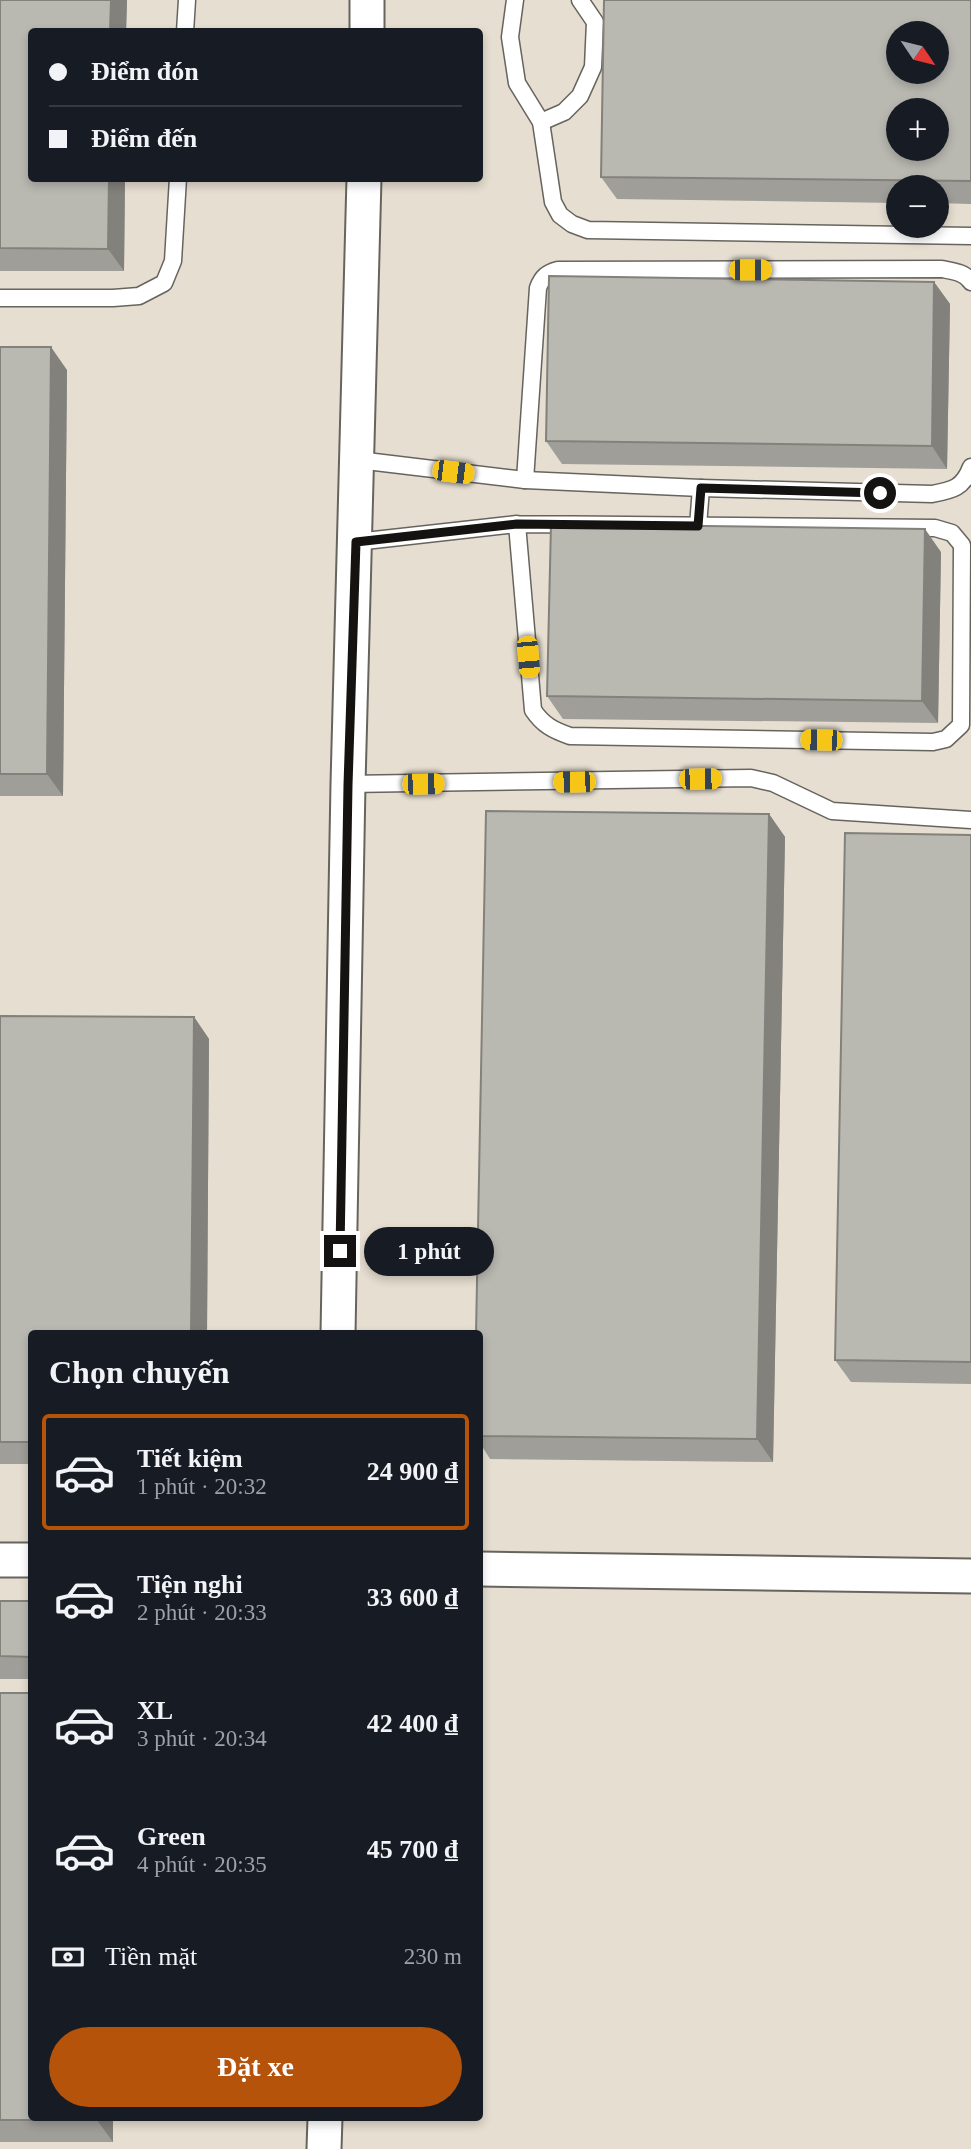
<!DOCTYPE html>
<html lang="vi">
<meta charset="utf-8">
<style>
body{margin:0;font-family:Georgia,serif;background:#20242c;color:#f1f3f6;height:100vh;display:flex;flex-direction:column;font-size:26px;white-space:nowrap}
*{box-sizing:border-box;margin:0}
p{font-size:23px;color:#9ea1a6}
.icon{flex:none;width:38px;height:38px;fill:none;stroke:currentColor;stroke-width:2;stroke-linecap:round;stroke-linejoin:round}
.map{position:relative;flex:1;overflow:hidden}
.sheet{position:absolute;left:28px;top:1330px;width:455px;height:791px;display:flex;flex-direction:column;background:#171b24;border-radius:7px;box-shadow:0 4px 10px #0003}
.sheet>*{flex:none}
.banner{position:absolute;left:28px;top:28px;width:455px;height:154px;border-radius:7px;box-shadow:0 4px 10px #0003;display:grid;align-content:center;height:154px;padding:0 21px;background:#171b24}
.needle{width:46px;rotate:125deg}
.tools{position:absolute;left:886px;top:21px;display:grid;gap:14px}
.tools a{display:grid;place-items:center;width:63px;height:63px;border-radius:50%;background:#171b24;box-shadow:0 4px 10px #0003;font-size:35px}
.end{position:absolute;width:32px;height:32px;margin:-16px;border:9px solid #151311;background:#fff;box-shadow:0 0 0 4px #fff}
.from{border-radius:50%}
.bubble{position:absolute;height:49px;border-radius:24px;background:#171b24;box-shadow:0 4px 10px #0003;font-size:23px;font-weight:800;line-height:49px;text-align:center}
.car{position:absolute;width:21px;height:42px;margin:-21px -10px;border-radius:9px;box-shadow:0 0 5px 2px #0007;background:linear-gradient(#f5c518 24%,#345 0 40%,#f5c518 0 76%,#345 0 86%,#f5c518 0)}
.banner b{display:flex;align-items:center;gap:24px;height:66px;font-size:26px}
.banner b+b{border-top:2px solid #363941}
.banner i{width:18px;height:18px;background:#f1f3f6}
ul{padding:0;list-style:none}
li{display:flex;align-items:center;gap:21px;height:116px;margin:0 14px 10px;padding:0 7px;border:4px solid transparent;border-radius:7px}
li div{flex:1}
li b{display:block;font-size:26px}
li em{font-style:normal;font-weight:800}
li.current{border-color:#b45309}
li>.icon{width:63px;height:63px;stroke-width:1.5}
h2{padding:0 21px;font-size:32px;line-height:84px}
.pay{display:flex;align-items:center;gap:18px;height:77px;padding:0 21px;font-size:26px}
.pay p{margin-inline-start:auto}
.primary-button{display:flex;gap:14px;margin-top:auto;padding:14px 21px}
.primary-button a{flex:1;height:80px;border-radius:42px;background:#b45309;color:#fff;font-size:28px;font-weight:800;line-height:80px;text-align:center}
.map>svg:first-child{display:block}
.built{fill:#e6ded0;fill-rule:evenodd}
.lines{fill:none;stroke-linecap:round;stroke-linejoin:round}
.lane-casing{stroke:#67645e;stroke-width:19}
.street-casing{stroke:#67645e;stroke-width:37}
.lane{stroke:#fff;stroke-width:16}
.street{stroke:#fff;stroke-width:33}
.wall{fill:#9f9e98}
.shaded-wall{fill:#82817c}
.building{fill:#b9b8b1;stroke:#82817c;stroke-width:2;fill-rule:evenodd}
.route{stroke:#151311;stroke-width:9}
</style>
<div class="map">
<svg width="971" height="2149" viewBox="0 0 971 2149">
<rect width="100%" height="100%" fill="#efebe4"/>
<!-- built -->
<path class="built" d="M0,0H971V2149H0ZM32,32H480V178H32ZM898,33H936V72H898ZM898,110H936V149H898ZM898,187H936V226H898ZM32,1334H480V2118H32Z"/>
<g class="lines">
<!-- lane casing -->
<g class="lane-casing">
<g id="lane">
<polyline points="515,0 510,37 517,83 541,122 553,202 560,215 572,224 588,230 971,236"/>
<polyline points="185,32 187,0"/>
<polyline points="541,122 564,112 580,96 593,67 595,22 580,0"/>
<polyline points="0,298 113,298 139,296 164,283 173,261 178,178"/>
<path d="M358,460L525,480L701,488L932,494C953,490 963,488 971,467"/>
<path d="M525,480L538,288C542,277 547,273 558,270L942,269C952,271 965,272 971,282"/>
<polyline points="698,526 701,488"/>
<path d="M356,542L517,524L935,528L952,533L962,545L961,725L946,739L933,742L570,736C553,730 543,725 533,710L517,524"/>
<polyline points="348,784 751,778 773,783 832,811 971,820"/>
</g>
</g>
<!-- street casing -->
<g class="street-casing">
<g id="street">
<polyline points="367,32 367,0"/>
<polyline points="338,1334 348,784 364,178"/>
<polyline points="0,1560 32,1560"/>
<polyline points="480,1569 971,1576"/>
<polyline points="324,2149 325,2118"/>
</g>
</g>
<!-- lane -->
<use href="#lane" class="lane"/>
<!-- street -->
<use href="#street" class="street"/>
</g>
<!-- wall -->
<g class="wall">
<polygon points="0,0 127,0 126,32 32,178 125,178 124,271 0,271"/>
<polygon points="971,0 971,204 936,203 936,187 898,187 898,203 617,199 601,177"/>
<polygon points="934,282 950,304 947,469 562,464 546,441"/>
<polygon points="0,347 67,370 63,796 0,796"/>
<polygon points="941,552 938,723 563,719 547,696"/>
<polygon points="769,814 785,837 773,1462 490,1459 480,1443 480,1334"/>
<polygon points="971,835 971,1384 851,1382 835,1360"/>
<polygon points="0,1016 194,1017 209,1039 207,1334 32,1334 32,1464 0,1464"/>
<rect x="0" y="1601" width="32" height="78"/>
<polygon points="0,1693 32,2118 113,2118 113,2142 0,2142"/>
</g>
<!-- shaded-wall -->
<g class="shaded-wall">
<polygon points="111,0 127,0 126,32 110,32"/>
<polygon points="109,178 125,178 124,271 108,249"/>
<polygon points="934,282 950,304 947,469 932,446"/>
<polygon points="51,347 67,370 63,796 47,774"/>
<polygon points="925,529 941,552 938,723 922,701"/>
<polygon points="769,814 785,837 773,1462 757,1439"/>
<polygon points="194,1017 209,1039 207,1334 191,1334"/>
<polygon points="97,2118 113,2118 113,2142 97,2120"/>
</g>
<!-- building -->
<g class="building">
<polygon points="0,0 111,0 110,32 32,32 32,178 109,178 108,249 0,248"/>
<path d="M604,0H971V181L601,177ZM898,33H936V72H898ZM898,110H936V149H898Z"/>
<polygon points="549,276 934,282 932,446 546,441"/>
<polygon points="0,347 51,347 47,774 0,774"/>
<polygon points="551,524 925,529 922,701 547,696"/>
<polygon points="486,811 769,814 757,1439 480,1436 480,1334 476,1334"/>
<polygon points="845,833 971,835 971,1362 835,1360"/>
<polygon points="0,1016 194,1017 191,1334 32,1334 32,1442 0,1442"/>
<polygon points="0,1601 32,1601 32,1657 0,1656"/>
<polygon points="0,1693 32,1693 32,2118 97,2118 97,2120 0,2120"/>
</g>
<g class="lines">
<!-- route -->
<polyline class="route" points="340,1251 348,785 356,542 517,524 698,526 701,488 880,493"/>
</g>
</svg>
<div class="tools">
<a><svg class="needle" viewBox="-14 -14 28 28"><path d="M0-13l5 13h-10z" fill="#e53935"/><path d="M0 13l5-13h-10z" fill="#9ea1a6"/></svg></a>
<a>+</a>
<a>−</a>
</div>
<i class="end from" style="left:880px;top:493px"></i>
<i class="end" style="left:340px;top:1251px"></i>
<div class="bubble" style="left:364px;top:1227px;width:130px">1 phút</div>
<i class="car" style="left:750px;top:270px;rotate:90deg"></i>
<i class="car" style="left:453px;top:472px;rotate:97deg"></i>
<i class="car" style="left:528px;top:657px;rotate:175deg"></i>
<i class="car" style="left:821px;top:740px;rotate:271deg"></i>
<i class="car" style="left:700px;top:779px;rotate:89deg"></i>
<i class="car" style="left:574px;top:782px;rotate:269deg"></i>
<i class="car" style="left:423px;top:784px;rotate:89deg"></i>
<div class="banner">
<b><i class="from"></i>Điểm đón</b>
<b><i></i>Điểm đến</b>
</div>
<section class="sheet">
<h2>Chọn chuyến</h2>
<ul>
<li class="current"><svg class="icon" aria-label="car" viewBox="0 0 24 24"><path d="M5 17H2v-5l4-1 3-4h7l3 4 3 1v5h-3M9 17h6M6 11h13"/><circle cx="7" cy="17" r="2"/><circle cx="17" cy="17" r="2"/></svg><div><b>Tiết kiệm</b><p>1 phút · 20:32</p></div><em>24 900 ₫</em></li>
<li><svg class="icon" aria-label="car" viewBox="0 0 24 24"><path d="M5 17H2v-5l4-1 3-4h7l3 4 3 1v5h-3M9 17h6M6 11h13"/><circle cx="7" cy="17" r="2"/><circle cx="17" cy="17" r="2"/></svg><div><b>Tiện nghi</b><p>2 phút · 20:33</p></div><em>33 600 ₫</em></li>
<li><svg class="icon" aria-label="car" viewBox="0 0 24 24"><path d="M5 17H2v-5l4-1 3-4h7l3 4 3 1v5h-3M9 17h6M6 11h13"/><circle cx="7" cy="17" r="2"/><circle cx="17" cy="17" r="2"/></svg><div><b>XL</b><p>3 phút · 20:34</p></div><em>42 400 ₫</em></li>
<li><svg class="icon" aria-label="car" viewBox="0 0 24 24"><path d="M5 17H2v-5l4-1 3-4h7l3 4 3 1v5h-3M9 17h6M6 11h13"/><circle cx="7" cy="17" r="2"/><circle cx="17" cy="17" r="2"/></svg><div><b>Green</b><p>4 phút · 20:35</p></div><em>45 700 ₫</em></li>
</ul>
<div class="pay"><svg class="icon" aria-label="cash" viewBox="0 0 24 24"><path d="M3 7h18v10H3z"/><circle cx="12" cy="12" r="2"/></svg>Tiền mặt<p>230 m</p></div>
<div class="primary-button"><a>Đặt xe</a></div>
</section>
</div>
